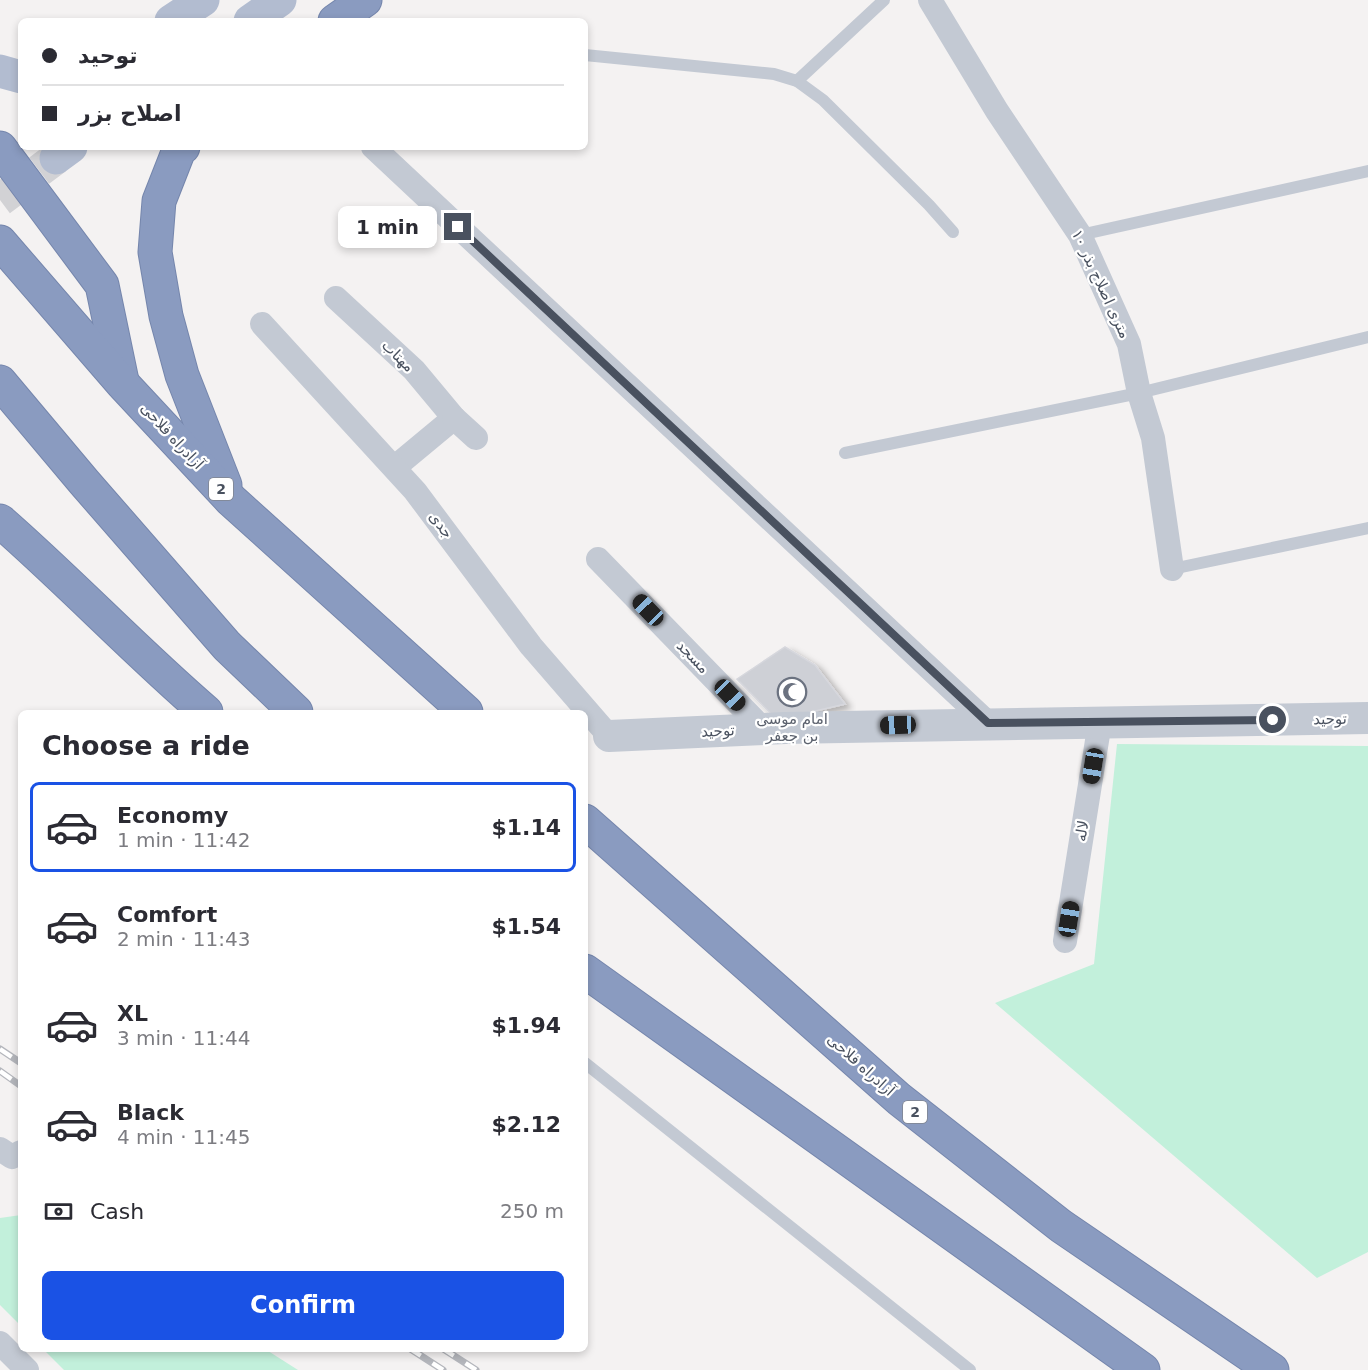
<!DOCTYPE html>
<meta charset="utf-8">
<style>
body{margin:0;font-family:"DejaVu Sans",Vazirmatn,sans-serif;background:#f7f7f7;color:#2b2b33;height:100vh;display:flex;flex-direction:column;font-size:22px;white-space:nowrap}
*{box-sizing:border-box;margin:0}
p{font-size:20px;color:#7c7c81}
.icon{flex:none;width:33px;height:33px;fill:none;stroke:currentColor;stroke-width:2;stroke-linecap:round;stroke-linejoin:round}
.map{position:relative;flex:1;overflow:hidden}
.side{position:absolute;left:18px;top:710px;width:570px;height:642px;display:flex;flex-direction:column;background:#fff;border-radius:9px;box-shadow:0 3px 9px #0003}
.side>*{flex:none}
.top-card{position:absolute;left:18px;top:18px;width:570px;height:132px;border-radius:9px;box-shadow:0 3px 9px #0003;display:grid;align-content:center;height:132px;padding:0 24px;background:#fff}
.end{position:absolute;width:27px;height:27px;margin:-14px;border:8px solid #49515f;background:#fff;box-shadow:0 0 0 3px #fff}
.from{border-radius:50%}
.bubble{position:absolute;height:42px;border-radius:9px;background:#fff;box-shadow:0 3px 9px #0003;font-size:20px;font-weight:700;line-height:42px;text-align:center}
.car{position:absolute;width:18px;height:36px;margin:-18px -9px;border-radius:8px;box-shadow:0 0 4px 2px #0007;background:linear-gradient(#222 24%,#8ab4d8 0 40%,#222 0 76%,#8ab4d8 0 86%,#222 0)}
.top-card b{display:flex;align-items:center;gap:21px;height:57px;font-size:22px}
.top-card b+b{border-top:2px solid #e1e1e2}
.top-card i{width:15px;height:15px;background:#2b2b33}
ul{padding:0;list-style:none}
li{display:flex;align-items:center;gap:18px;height:90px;margin:0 12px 9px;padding:0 12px;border:3px solid transparent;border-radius:9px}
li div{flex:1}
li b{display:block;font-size:22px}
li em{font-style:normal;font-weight:700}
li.on{border-color:#1a52e5}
li>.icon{width:54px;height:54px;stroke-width:1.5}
h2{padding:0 24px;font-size:27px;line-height:72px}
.pay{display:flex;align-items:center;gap:15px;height:66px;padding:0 24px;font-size:22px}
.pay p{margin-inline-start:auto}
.button{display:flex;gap:12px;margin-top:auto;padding:12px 24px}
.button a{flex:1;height:69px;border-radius:9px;background:#1a52e5;color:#fff;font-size:24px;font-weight:700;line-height:69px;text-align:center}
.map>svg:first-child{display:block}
.green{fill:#c2f0db}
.building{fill:#ced0d6;stroke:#d6d7dd;stroke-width:1.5;filter:url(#shadow)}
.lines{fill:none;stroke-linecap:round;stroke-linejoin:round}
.primary-tunnel{stroke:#d2d2d5;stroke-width:33;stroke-dasharray:33 16;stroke-linecap:butt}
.motorway-casing{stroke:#7586ac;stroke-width:35}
.service{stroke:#c3c9d3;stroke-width:12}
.minor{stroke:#c3c9d3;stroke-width:24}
.tertiary{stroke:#c3c9d3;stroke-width:32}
.primary{stroke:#b2bcd0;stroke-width:33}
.motorway{stroke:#8a9bc0;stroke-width:33}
.rail-casing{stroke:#b4b6bc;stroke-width:7}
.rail{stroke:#fff;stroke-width:4.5;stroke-dasharray:14;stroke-linecap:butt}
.route{stroke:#49515f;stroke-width:8}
.labels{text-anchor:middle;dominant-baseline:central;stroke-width:4.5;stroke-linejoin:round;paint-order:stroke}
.shield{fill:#fff;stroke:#80858f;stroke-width:1.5}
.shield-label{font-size:14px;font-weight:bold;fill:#49515f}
.street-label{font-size:15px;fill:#49515f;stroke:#fff}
.worship-label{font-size:15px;fill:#5b616d;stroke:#fff}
</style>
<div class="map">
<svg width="1368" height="1370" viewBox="0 0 1368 1370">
<defs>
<filter id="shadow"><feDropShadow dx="6" dy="4" stdDeviation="3" flood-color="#0004"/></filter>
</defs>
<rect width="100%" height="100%" fill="#f4f2f2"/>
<!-- green -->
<g class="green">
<polygon points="1117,744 1368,746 1368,1252 1317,1278 995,1003 1094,964"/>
<polygon points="21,1215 21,1326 0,1305 0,1218"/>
<polygon points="43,1349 265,1349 298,1370 64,1370"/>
</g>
<!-- building -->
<polygon class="building" points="785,647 815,665 845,704 777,720 737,679"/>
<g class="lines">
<!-- primary-tunnel -->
<polyline class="primary-tunnel" points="0,200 56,158"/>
<!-- motorway casing -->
<g class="motorway-casing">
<g id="motorway">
<polyline points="335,21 365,0"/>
<polyline points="183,147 179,150 159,201 155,252 166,316 182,375 225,485"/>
<polyline points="0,148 102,285 122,381"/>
<polyline points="0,242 122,383 231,500 466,712"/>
<polyline points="0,382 84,482 227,646 296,712"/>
<path d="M0,521C71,583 135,651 206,712"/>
<polyline points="585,821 899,1099 1061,1226 1272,1370"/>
<polyline points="585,971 1143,1370"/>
</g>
</g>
<!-- service -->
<g class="service">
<polyline points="585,55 774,74 797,81 823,100 929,205 953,232"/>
<polyline points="797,81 884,0"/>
<polyline points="1080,235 1368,171"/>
<polyline points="845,453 1139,393 1368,337"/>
<polyline points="1172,569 1368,528"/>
<polyline points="585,1063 970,1370"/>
</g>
<!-- minor -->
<g class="minor">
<polyline points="930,0 997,111 1080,235 1129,344 1139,393 1153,438 1172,569"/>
<polyline points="373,147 988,723"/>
<polyline points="336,298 414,370 454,418 395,467"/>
<polyline points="262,324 415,491 531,646 609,736"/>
<polyline points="454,418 476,438"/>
<polyline points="598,559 763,729"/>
<polyline points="1065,941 1100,722"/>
<polyline points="0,1149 12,1157 21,1152"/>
<polyline points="0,1343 27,1370"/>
</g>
<!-- tertiary -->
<polyline class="tertiary" points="609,736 785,728 1368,718"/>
<!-- primary -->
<g class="primary">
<polyline points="171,21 203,0"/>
<polyline points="250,21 280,0"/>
<polyline points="0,71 21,77"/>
<polyline points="56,158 71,147"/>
</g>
<!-- motorway -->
<use href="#motorway" class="motorway"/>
<!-- rail casing -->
<g class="rail-casing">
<g id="rail">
<polyline points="0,1049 21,1063"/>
<polyline points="0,1071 21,1086"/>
<polyline points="409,1348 443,1370"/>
<polyline points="442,1348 476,1370"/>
</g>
</g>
<!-- rail -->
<use href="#rail" class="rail"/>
</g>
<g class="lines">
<!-- route -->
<polyline class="route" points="458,227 988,723 1273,720"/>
</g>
<!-- icons -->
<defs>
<g id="mosque-ring" transform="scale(1.5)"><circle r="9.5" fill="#fff" stroke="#6b7280" stroke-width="1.5"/><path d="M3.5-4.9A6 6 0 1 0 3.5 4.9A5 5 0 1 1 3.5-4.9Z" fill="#6b7280"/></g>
</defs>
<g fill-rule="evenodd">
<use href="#mosque-ring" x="792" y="692"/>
</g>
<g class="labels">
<!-- shield labels -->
<g class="shield">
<rect x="209" y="478" width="24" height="22" rx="4.5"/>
<rect x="903" y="1101" width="24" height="22" rx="4.5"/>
</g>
<g class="shield-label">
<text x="221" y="489">2</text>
<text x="915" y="1112">2</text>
</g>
<!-- street labels -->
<g class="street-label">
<text transform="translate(1101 284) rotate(65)">۱۰ متری اصلاح بذر</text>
<text transform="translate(398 356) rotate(44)">مهتاب</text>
<text transform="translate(172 436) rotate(47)">آزادراه فلاحی</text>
<text transform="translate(441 525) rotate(53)">جدی</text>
<text transform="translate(693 657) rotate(46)">مسجد</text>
<text transform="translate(1330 719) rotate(-1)">توحید</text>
<text transform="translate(718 731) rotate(-3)">توحید</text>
<text transform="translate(1082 831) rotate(-81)">لاله</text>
<text transform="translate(861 1065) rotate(42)">آزادراه فلاحی</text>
</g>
<!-- worship labels -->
<g class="worship-label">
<text x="792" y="719">امام موسی<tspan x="792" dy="17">بن جعفر</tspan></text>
</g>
</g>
</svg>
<i class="end from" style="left:1273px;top:720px"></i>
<i class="end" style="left:458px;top:227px"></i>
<div class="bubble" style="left:338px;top:206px;width:99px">1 min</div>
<i class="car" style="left:648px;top:610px;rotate:316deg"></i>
<i class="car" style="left:730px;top:695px;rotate:136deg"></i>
<i class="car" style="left:898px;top:725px;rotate:268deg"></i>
<i class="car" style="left:1093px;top:766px;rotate:189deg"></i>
<i class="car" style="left:1069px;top:919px;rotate:9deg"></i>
<div class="top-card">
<b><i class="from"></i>توحید</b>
<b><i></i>اصلاح بزر</b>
</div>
<section class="side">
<h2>Choose a ride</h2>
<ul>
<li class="on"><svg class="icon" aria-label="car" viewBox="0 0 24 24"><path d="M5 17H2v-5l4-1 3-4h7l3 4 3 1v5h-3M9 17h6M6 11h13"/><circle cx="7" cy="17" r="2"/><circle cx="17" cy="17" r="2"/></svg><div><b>Economy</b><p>1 min · 11:42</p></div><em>$1.14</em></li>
<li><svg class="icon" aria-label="car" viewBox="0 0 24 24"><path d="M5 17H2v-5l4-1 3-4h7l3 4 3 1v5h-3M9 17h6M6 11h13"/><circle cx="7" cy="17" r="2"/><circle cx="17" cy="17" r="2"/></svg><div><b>Comfort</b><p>2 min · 11:43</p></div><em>$1.54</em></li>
<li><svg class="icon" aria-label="car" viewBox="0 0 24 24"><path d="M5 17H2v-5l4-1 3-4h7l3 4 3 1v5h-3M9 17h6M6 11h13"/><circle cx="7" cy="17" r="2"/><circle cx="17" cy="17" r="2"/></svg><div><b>XL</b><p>3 min · 11:44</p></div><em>$1.94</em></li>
<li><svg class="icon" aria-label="car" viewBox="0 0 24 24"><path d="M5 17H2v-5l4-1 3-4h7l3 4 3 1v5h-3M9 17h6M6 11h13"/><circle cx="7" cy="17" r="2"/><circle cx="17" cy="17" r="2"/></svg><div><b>Black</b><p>4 min · 11:45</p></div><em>$2.12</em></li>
</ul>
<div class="pay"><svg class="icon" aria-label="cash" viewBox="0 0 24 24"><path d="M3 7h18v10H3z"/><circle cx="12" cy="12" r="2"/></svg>Cash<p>250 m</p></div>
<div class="button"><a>Confirm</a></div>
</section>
</div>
